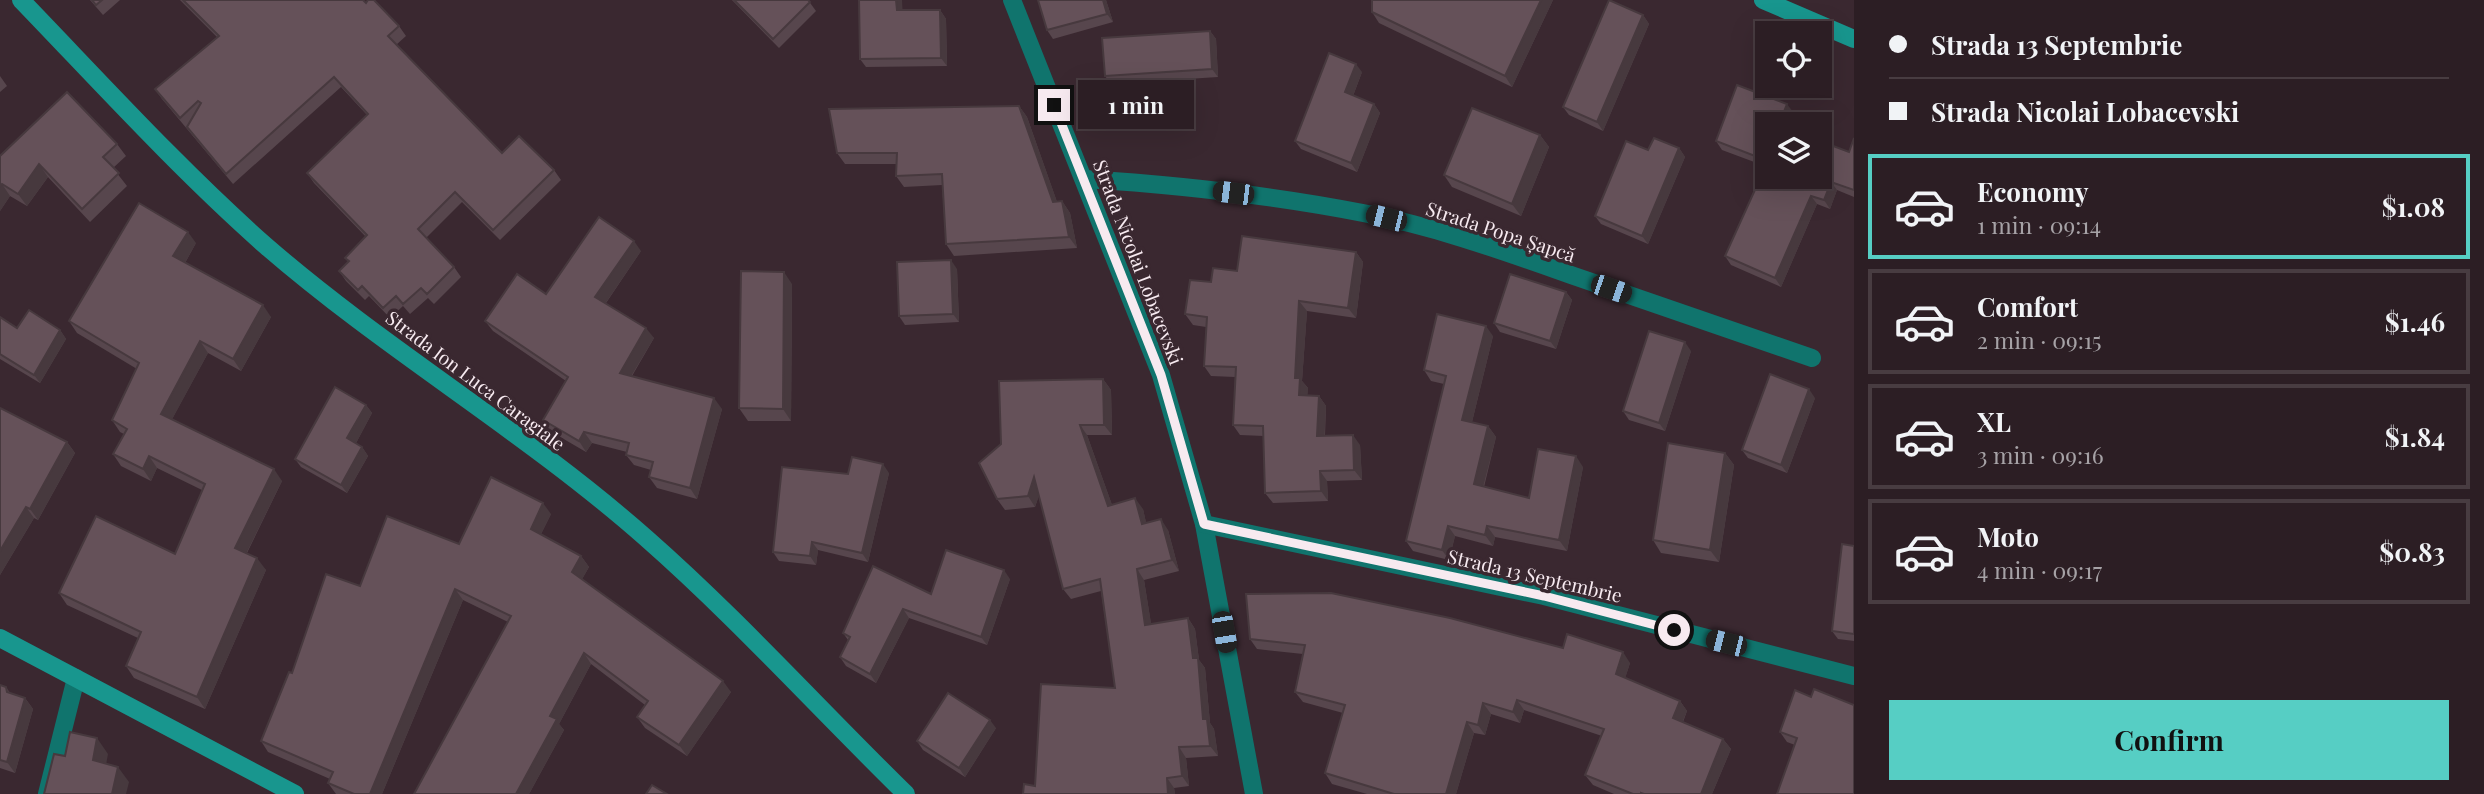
<!DOCTYPE html>
<meta charset="utf-8">
<style>
body{margin:0;font-family:"Playfair Display",serif;background:#382b31;color:#f1f3f6;height:100vh;display:flex;flex-direction:column;font-size:26px;white-space:nowrap}
*{box-sizing:border-box;margin:0}
p{font-size:23px;color:#a6a2a6}
.icon{flex:none;width:38px;height:38px;fill:none;stroke:currentColor;stroke-width:2;stroke-linecap:round;stroke-linejoin:round}
.map{position:relative;flex:1;overflow:hidden}
.side{display:flex;flex-direction:column;background:#2c1e24;width:630px}
.side>*{flex:none}
.banner{display:grid;align-content:center;height:154px;padding:0 35px;background:#2c1e24}
.tools{position:absolute;left:1755px;top:21px;display:grid;gap:14px}
.tools a{display:grid;place-items:center;width:77px;height:77px;border-radius:0px;background:#2c1e24;box-shadow:0 7px 28px #0002,0 0 0 2px #483c41;font-size:35px}
.end{position:absolute;width:32px;height:32px;margin:-16px;border:9px solid #f7eaf0;background:#111;box-shadow:0 0 0 4px #111}
.from{border-radius:50%}
.bubble{position:absolute;height:49px;border-radius:0px;background:#2c1e24;box-shadow:0 7px 28px #0002,0 0 0 2px #483c41;font-size:23px;font-weight:700;line-height:49px;text-align:center}
.car{position:absolute;width:21px;height:42px;margin:-21px -10px;border-radius:9px;box-shadow:0 0 5px 2px #0007;background:linear-gradient(#222 24%,#8ab4d8 0 40%,#222 0 76%,#8ab4d8 0 86%,#222 0)}
.banner b{display:flex;align-items:center;gap:24px;height:66px;font-size:26px}
.banner b+b{border-top:2px solid #483c41}
.banner i{width:18px;height:18px;background:#f1f3f6}
ul{padding:0;list-style:none}
li{display:flex;align-items:center;gap:21px;height:105px;margin:0 14px 10px;padding:0 21px;border:4px solid #483c41;border-radius:0px}
li div{flex:1}
li b{display:block;font-size:26px}
li em{font-style:normal;font-weight:700}
li.on{border-color:#56cec4}
li>.icon{width:63px;height:63px;stroke-width:1.5}
.action{display:flex;gap:14px;margin-top:auto;padding:14px 35px}
.action a{flex:1;height:80px;border-radius:0px;background:#56cec4;color:#111;font-size:28px;font-weight:700;line-height:80px;text-align:center}
main{display:flex;flex:1;min-height:0}
.map>svg:first-child{display:block}
.lines{fill:none;stroke-linecap:round;stroke-linejoin:round}
.street{stroke:#10746d;stroke-width:18}
.secondary{stroke:#18968e;stroke-width:18}
.wall{fill:#57464d}
.shaded-wall{fill:#47393e}
.building{fill:#655159;stroke:#47393e;stroke-width:2}
.route{stroke:#f7eaf0;stroke-width:9}
.labels{text-anchor:middle;dominant-baseline:central;stroke-width:7;stroke-linejoin:round;paint-order:stroke}
.street-label{font-size:19px;fill:#f7eaf0;stroke:#3a2830}
</style>
<main>
<div class="map">
<svg width="1854" height="794" viewBox="0 0 1854 794">
<rect width="100%" height="100%" fill="#3a2830"/>
<g class="lines">
<!-- street -->
<g class="street">
<polyline points="1012,0 1161,375 1204,524 1254,794"/>
<path d="M1085,179C1178,185 1271,195 1363,213C1434,226 1503,251 1571,275C1651,303 1732,330 1812,358"/>
<polyline points="1204,524 1544,596 1854,676"/>
<polyline points="47,794 76,678"/>
</g>
<!-- secondary -->
<g class="secondary">
<path d="M21,0C101,83 180,170 266,246C387,351 526,432 646,538C737,618 819,709 906,794"/>
<polyline points="1763,0 1854,39"/>
<polyline points="0,638 295,794"/>
</g>
</g>
<!-- wall -->
<g class="wall">
<polygon points="90,0 120,0 103,15"/>
<polygon points="180,0 363,0 399,26 406,36 396,45 502,153 554,170 561,180 500,240 462,202 426,238 454,267 461,277 434,304 428,298 410,314 403,306 390,318 369,296 365,300 346,281 339,271 348,262 345,258 366,237 314,183 307,173 367,115 341,87 233,184 162,99 155,89 217,37"/>
<polygon points="732,0 808,0 816,11 779,48"/>
<polygon points="859,0 902,0 902,10 940,10 946,19 947,66 866,67 860,59"/>
<polygon points="1106,0 1113,22 1053,39 1047,30"/>
<polygon points="1372,0 1553,0 1512,87 1379,23 1372,12"/>
<polygon points="1643,15 1649,24 1603,131 1569,115 1563,107"/>
<polygon points="1210,31 1216,39 1218,77 1111,84 1105,76"/>
<polygon points="1362,72 1353,96 1374,104 1380,113 1357,172 1301,149 1295,141"/>
<polygon points="0,76 7,86 0,92"/>
<polygon points="1019,106 1027,117 1057,202 1062,201 1070,213 1077,248 954,256 946,244 942,185 904,187 896,176 896,164 845,164 837,153"/>
<polygon points="1793,112 1789,124 1768,124 1849,152 1854,138 1854,197 1837,190 1830,209 1817,204 1781,287 1731,265 1725,256 1765,166 1722,150 1716,141"/>
<polygon points="1540,135 1549,147 1521,216 1452,187 1444,175"/>
<polygon points="117,144 126,156 113,168 127,186 90,222 48,177 27,206 10,196 0,211 0,156"/>
<polygon points="1679,148 1685,157 1648,244 1601,224 1595,216 1648,150"/>
<polygon points="196,243 185,263 271,317 241,371 208,353 172,419 282,481 247,553 266,570 205,709 134,678 126,666 138,638 67,605 59,593 175,554 202,490 157,468 151,481 121,466 113,454 124,434 120,432 112,420 137,369 77,333 69,321"/>
<polygon points="641,251 606,303 654,338 632,376 722,409 697,499 657,488 649,477 651,470 634,465 626,455 627,452 592,443 586,452 550,431 543,420 566,381 493,331 485,321"/>
<polygon points="1356,252 1363,262 1356,318 1307,311 1302,381 1308,388 1307,395 1319,396 1326,406 1325,435 1360,445 1362,480 1327,481 1328,501 1273,503 1265,493 1264,436 1240,435 1233,425 1235,377 1211,376 1204,366 1206,327 1193,325 1185,314 1211,282 1237,271"/>
<polygon points="957,269 959,322 905,325 899,316"/>
<polygon points="792,284 791,421 748,421 739,408"/>
<polygon points="1566,292 1572,300 1556,349 1500,332 1494,323"/>
<polygon points="0,317 17,328 60,330 66,339 40,383 0,359"/>
<polygon points="1493,336 1472,422 1488,426 1496,437 1484,487 1529,498 1583,467 1567,551 1495,537 1493,546 1455,536 1449,560 1413,551 1406,541 1444,384 1431,381 1424,370"/>
<polygon points="1691,351 1665,431 1629,420 1623,411"/>
<polygon points="1103,379 1111,390 1112,435 1087,435 1112,505 1143,509 1146,523 1168,530 1179,571 1144,580 1151,624 1188,618 1195,629 1199,660 1205,668 1210,723 1214,729 1218,756 1186,758 1189,786 1174,788 1175,794 1023,794 1035,786 1115,688 1101,591 1071,599 1063,589 1039,495 1035,507 1005,510 997,499"/>
<polygon points="1815,398 1787,473 1748,458 1742,450"/>
<polygon points="366,405 372,413 356,443 362,447 368,456 347,493 301,467 295,459"/>
<polygon points="0,408 67,442 75,453 38,520 34,518 0,575"/>
<polygon points="1725,453 1734,465 1719,562 1661,553 1653,540"/>
<polygon points="889,473 868,562 818,550 816,565 779,561 773,552"/>
<polygon points="551,514 541,534 581,556 589,567 582,579 731,692 687,756 645,728 637,717 645,705 591,664 559,724 564,730 529,794 508,622 463,600 382,794 336,794 328,783 330,779 268,752 261,741 292,673 459,544"/>
<polygon points="1854,546 1854,641 1838,639 1832,631"/>
<polygon points="1010,579 987,645 909,618 876,683 846,666 840,657 848,640 843,633 931,594"/>
<polygon points="1250,639 1563,648 1630,663 1625,678 1680,701 1687,711 1683,722 1723,739 1731,749 1712,794 1614,794 1593,785 1585,775 1602,736 1524,710 1520,723 1491,714 1485,735 1474,733 1456,794 1367,794 1332,784 1325,773 1343,713 1303,702 1295,692 1303,654 1257,649"/>
<polygon points="0,685 6,687 10,693 25,698 33,709 15,773 0,768"/>
<polygon points="1811,697 1795,745 1787,742 1780,732"/>
<polygon points="996,728 965,777 923,750 917,741"/>
</g>
<!-- shaded-wall -->
<g class="shaded-wall">
<polygon points="896,0 902,0 903,19 897,10"/>
<polygon points="1103,0 1106,0 1113,22 1107,14"/>
<polygon points="1541,0 1553,0 1512,87 1505,76"/>
<polygon points="940,10 946,19 947,66 941,58"/>
<polygon points="1643,15 1649,24 1603,131 1597,122"/>
<polygon points="1210,31 1216,39 1218,77 1212,69"/>
<polygon points="1356,64 1362,72 1351,101 1345,92"/>
<polygon points="1374,104 1380,113 1357,172 1351,163"/>
<polygon points="1787,104 1793,112 1789,124 1779,124"/>
<polygon points="1019,106 1027,117 1061,213 1053,202"/>
<polygon points="1540,135 1549,147 1521,216 1512,204"/>
<polygon points="1679,148 1685,157 1648,244 1642,236"/>
<polygon points="39,164 48,177 27,206 18,194"/>
<polygon points="1831,182 1837,190 1830,209 1824,200"/>
<polygon points="2,184 10,196 0,211 0,186"/>
<polygon points="1811,196 1817,204 1781,287 1775,278"/>
<polygon points="1062,201 1070,213 1077,248 1069,237"/>
<polygon points="188,232 196,243 182,268 173,256"/>
<polygon points="634,241 641,251 603,307 595,297"/>
<polygon points="1356,252 1363,262 1356,318 1348,308"/>
<polygon points="951,260 957,269 959,322 953,314"/>
<polygon points="784,272 792,284 791,421 783,409"/>
<polygon points="1566,292 1572,300 1556,349 1550,341"/>
<polygon points="1299,301 1307,311 1302,381 1308,388 1307,405 1299,395 1295,378"/>
<polygon points="263,305 271,317 241,371 233,359"/>
<polygon points="1486,326 1493,336 1470,430 1462,420"/>
<polygon points="646,328 654,338 627,383 620,373"/>
<polygon points="60,330 66,339 40,383 34,375"/>
<polygon points="200,341 208,353 169,425 161,414"/>
<polygon points="1685,342 1691,351 1665,431 1659,423"/>
<polygon points="1103,379 1111,390 1112,435 1104,425"/>
<polygon points="1809,389 1815,398 1787,473 1781,465"/>
<polygon points="1319,396 1326,406 1324,446 1317,436"/>
<polygon points="714,398 722,409 697,499 690,488"/>
<polygon points="366,405 372,413 354,447 347,438"/>
<polygon points="1080,425 1087,435 1116,516 1108,506"/>
<polygon points="1488,426 1496,437 1481,495 1474,484"/>
<polygon points="584,432 592,443 586,452 579,441"/>
<polygon points="1353,435 1360,445 1362,480 1354,470"/>
<polygon points="67,442 75,453 38,520 30,509"/>
<polygon points="362,447 368,456 347,493 341,485"/>
<polygon points="1725,453 1734,465 1719,562 1710,550"/>
<polygon points="149,456 157,468 151,481 143,469"/>
<polygon points="1576,456 1583,467 1567,551 1559,540"/>
<polygon points="883,464 889,473 868,562 862,553"/>
<polygon points="274,469 282,481 243,560 235,548"/>
<polygon points="1320,471 1327,481 1328,501 1321,491"/>
<polygon points="1034,477 1042,487 1035,507 1028,496"/>
<polygon points="1135,498 1143,509 1149,535 1142,524"/>
<polygon points="543,503 551,514 538,540 531,529"/>
<polygon points="26,507 34,518 0,575 0,551"/>
<polygon points="1161,519 1168,530 1179,571 1172,560"/>
<polygon points="1448,526 1455,536 1449,560 1442,550"/>
<polygon points="1487,526 1495,537 1493,546 1485,535"/>
<polygon points="812,542 818,550 816,565 810,556"/>
<polygon points="581,556 589,567 580,583 572,572"/>
<polygon points="257,558 266,570 205,709 197,697"/>
<polygon points="1137,569 1144,580 1153,635 1145,625"/>
<polygon points="1004,570 1010,579 987,645 981,637"/>
<polygon points="455,589 463,600 382,794 370,794"/>
<polygon points="903,609 909,618 876,683 870,674"/>
<polygon points="1188,618 1195,629 1199,660 1205,668 1210,723 1214,729 1218,756 1210,746 1203,719"/>
<polygon points="1623,652 1630,663 1623,685 1616,674"/>
<polygon points="584,653 591,664 559,724 564,730 529,794 516,794 550,716"/>
<polygon points="723,681 731,692 687,756 679,745"/>
<polygon points="25,698 33,709 15,773 7,762"/>
<polygon points="1517,700 1524,710 1520,723 1513,712"/>
<polygon points="1680,701 1687,711 1680,728 1673,718"/>
<polygon points="1483,703 1491,714 1485,735 1478,725"/>
<polygon points="990,720 996,728 965,777 959,768"/>
<polygon points="1467,722 1474,733 1456,794 1446,794"/>
<polygon points="97,738 108,754 104,776 93,760"/>
<polygon points="1723,739 1731,749 1712,794 1701,794"/>
<polygon points="1179,747 1186,758 1189,786 1182,776"/>
<polygon points="118,767 129,782 126,794 112,794"/>
<polygon points="1167,778 1174,788 1175,794 1168,794"/>
</g>
<!-- building -->
<g class="building">
<polygon points="92,0 102,0 96,5"/>
<polygon points="183,0 363,0 366,3 368,0 374,0 399,26 388,36 502,153 519,136 554,170 493,230 455,192 418,229 454,267 427,294 421,288 403,304 396,296 383,308 362,286 358,290 339,271 349,261 345,258 367,235 307,173 368,114 334,77 226,174 187,127 201,103 198,101 180,118 155,89 219,36"/>
<polygon points="734,0 808,0 810,2 773,39"/>
<polygon points="859,0 896,0 897,10 940,10 941,58 860,59"/>
<polygon points="1038,0 1103,0 1107,14 1047,30"/>
<polygon points="1372,0 1541,0 1505,76 1372,12"/>
<polygon points="1609,0 1643,15 1597,122 1563,107"/>
<polygon points="1210,31 1212,69 1105,76 1102,38"/>
<polygon points="1329,53 1356,64 1345,92 1374,104 1351,163 1295,141"/>
<polygon points="1737,85 1787,104 1779,124 1768,124 1768,161 1716,141"/>
<polygon points="67,92 117,144 103,157 119,173 82,209 39,164 18,194 2,184 0,186 0,156"/>
<polygon points="1019,106 1053,202 1062,201 1069,237 946,244 942,174 896,176 897,153 837,153 829,109"/>
<polygon points="1472,108 1540,135 1512,204 1444,175"/>
<polygon points="1654,138 1679,148 1642,236 1595,216 1626,141 1648,150"/>
<polygon points="1854,138 1854,190 1831,182 1824,200 1811,196 1775,278 1725,256 1768,161 1768,177 1820,177 1820,141 1849,152"/>
<polygon points="139,203 188,232 173,256 263,305 233,359 200,341 161,414 274,469 235,548 257,558 197,697 126,666 141,632 59,593 96,516 175,554 205,484 149,456 143,469 113,454 127,429 112,420 139,363 69,321"/>
<polygon points="599,217 634,241 595,297 646,328 620,373 714,398 690,488 649,477 653,462 626,455 629,443 584,432 579,441 543,420 568,377 485,321 517,274 546,294"/>
<polygon points="1242,236 1356,252 1348,308 1299,301 1295,378 1300,378 1299,395 1319,396 1317,436 1353,435 1354,470 1320,471 1321,491 1265,493 1263,426 1233,425 1236,367 1204,366 1207,317 1185,314 1190,280 1211,282 1213,268 1237,271"/>
<polygon points="951,260 953,314 899,316 897,262"/>
<polygon points="741,271 784,272 783,409 739,408"/>
<polygon points="1510,274 1566,292 1550,341 1494,323"/>
<polygon points="29,310 60,330 34,375 0,354 0,317 17,328"/>
<polygon points="1437,314 1486,326 1462,420 1488,426 1474,484 1529,498 1538,449 1576,456 1559,540 1487,526 1485,535 1448,526 1442,550 1406,541 1446,376 1424,370"/>
<polygon points="1649,331 1685,342 1659,423 1623,411"/>
<polygon points="1770,374 1809,389 1781,465 1742,450"/>
<polygon points="1103,379 1104,425 1080,425 1108,506 1135,498 1142,524 1161,519 1172,560 1137,569 1145,625 1188,618 1193,658 1198,658 1203,719 1207,719 1210,746 1179,747 1182,776 1167,778 1168,794 1023,794 1024,784 1035,786 1041,684 1115,688 1100,579 1063,589 1034,477 1028,496 997,499 979,463 1001,444 999,381"/>
<polygon points="335,387 366,405 347,438 362,447 341,485 295,459"/>
<polygon points="0,408 67,442 30,509 26,507 0,551"/>
<polygon points="1668,443 1725,453 1710,550 1653,540"/>
<polygon points="852,457 883,464 862,553 812,542 810,556 773,552 782,467 848,474"/>
<polygon points="491,477 543,503 531,529 581,556 572,572 723,681 679,745 637,717 648,701 584,653 550,716 557,719 516,794 414,794 511,616 455,589 370,794 354,794 328,783 333,772 261,741 289,672 292,673 326,574 360,586 387,516 459,544"/>
<polygon points="1842,544 1854,546 1854,634 1832,631"/>
<polygon points="946,550 1004,570 981,637 903,609 870,674 840,657 850,637 843,633 873,566 931,594"/>
<polygon points="1331,593 1450,618 1563,648 1567,634 1623,652 1616,674 1680,701 1673,718 1723,739 1701,794 1644,794 1641,793 1641,794 1633,794 1585,775 1604,729 1517,700 1513,712 1483,703 1478,725 1467,722 1446,794 1394,794 1325,773 1345,705 1295,692 1305,645 1250,639 1246,594"/>
<polygon points="0,685 6,687 7,692 25,698 7,762 0,760"/>
<polygon points="1814,689 1854,705 1854,794 1777,794 1797,738 1780,732 1795,690 1811,697"/>
<polygon points="948,693 990,720 959,768 917,741"/>
<polygon points="70,732 97,738 93,760 118,767 112,794 44,794 54,754 65,756"/>
<polygon points="652,785 667,794 646,794"/>
</g>
<g class="lines">
<!-- route -->
<polyline class="route" points="1054,105 1161,375 1204,524 1544,596 1674,630"/>
</g>
<g class="labels">
<!-- street labels -->
<g class="street-label">
<text transform="translate(1501 231) rotate(18)">Strada Popa Șapcă</text>
<text transform="translate(1139 262) rotate(69)">Strada Nicolai Lobacevski</text>
<text transform="translate(476 380) rotate(37)">Strada Ion Luca Caragiale</text>
<text transform="translate(1535 575) rotate(13)">Strada 13 Septembrie</text>
</g>
</g>
</svg>
<div class="tools">
<a><svg class="icon" aria-label="locate" viewBox="0 0 24 24"><circle cx="12" cy="12" r="6"/><path d="M12 2v4M12 18v4M2 12h4M18 12h4"/></svg></a>
<a><svg class="icon" aria-label="layers" viewBox="0 0 24 24"><path d="M12 4l9 5-9 5-9-5zM3 14l9 5 9-5"/></svg></a>
</div>
<i class="end from" style="left:1674px;top:630px"></i>
<i class="end" style="left:1054px;top:105px"></i>
<div class="bubble" style="left:1078px;top:80px;width:116px">1 min</div>
<i class="car" style="left:1233px;top:193px;rotate:277deg"></i>
<i class="car" style="left:1386px;top:218px;rotate:284deg"></i>
<i class="car" style="left:1611px;top:289px;rotate:109deg"></i>
<i class="car" style="left:1224px;top:632px;rotate:170deg"></i>
<i class="car" style="left:1726px;top:643px;rotate:284deg"></i>
</div>
<section class="side">
<div class="banner">
<b><i class="from"></i>Strada 13 Septembrie</b>
<b><i></i>Strada Nicolai Lobacevski</b>
</div>
<ul>
<li class="on"><svg class="icon" aria-label="car" viewBox="0 0 24 24"><path d="M5 17H2v-5l4-1 3-4h7l3 4 3 1v5h-3M9 17h6M6 11h13"/><circle cx="7" cy="17" r="2"/><circle cx="17" cy="17" r="2"/></svg><div><b>Economy</b><p>1 min · 09:14</p></div><em>$1.08</em></li>
<li><svg class="icon" aria-label="car" viewBox="0 0 24 24"><path d="M5 17H2v-5l4-1 3-4h7l3 4 3 1v5h-3M9 17h6M6 11h13"/><circle cx="7" cy="17" r="2"/><circle cx="17" cy="17" r="2"/></svg><div><b>Comfort</b><p>2 min · 09:15</p></div><em>$1.46</em></li>
<li><svg class="icon" aria-label="car" viewBox="0 0 24 24"><path d="M5 17H2v-5l4-1 3-4h7l3 4 3 1v5h-3M9 17h6M6 11h13"/><circle cx="7" cy="17" r="2"/><circle cx="17" cy="17" r="2"/></svg><div><b>XL</b><p>3 min · 09:16</p></div><em>$1.84</em></li>
<li><svg class="icon" aria-label="car" viewBox="0 0 24 24"><path d="M5 17H2v-5l4-1 3-4h7l3 4 3 1v5h-3M9 17h6M6 11h13"/><circle cx="7" cy="17" r="2"/><circle cx="17" cy="17" r="2"/></svg><div><b>Moto</b><p>4 min · 09:17</p></div><em>$0.83</em></li>
</ul>
<div class="action"><a>Confirm</a></div>
</section>
</main>
